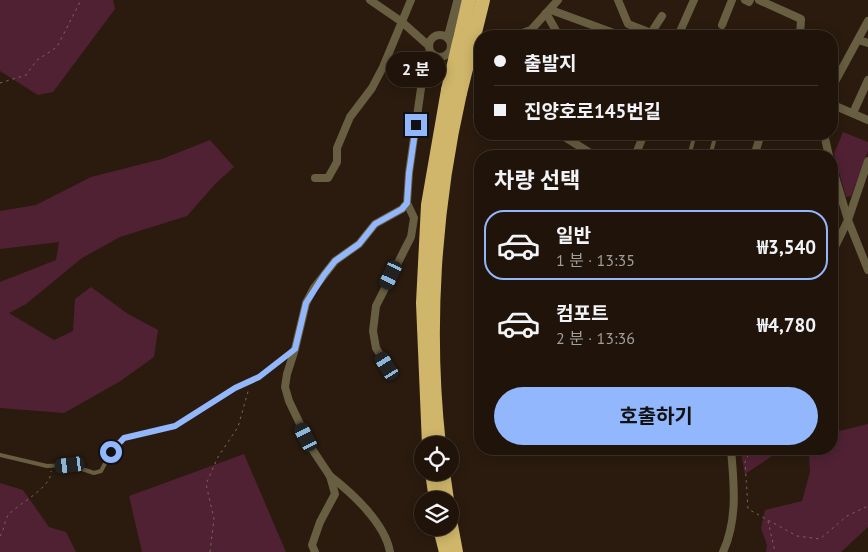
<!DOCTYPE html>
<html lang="ko">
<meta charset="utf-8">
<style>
body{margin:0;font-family:"PT Sans","Noto Sans KR",sans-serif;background:#2d2118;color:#f1f3f6;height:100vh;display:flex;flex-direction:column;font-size:19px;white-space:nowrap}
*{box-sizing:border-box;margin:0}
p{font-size:16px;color:#a29e9c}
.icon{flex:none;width:28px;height:28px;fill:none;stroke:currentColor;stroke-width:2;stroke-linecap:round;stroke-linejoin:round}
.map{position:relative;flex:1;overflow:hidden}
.details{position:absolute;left:474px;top:150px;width:364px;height:305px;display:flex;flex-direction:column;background:#20140a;border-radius:20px;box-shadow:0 2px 12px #0003,0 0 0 1px #3d332b}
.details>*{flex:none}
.top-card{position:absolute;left:474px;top:30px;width:364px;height:110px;border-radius:20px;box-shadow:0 2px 12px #0003,0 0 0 1px #3d332b;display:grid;align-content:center;height:110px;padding:0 20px;background:#20140a}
.tools{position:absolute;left:414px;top:436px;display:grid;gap:10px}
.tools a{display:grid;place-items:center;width:45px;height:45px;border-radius:50%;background:#20140a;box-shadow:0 2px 12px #0003,0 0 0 1px #3d332b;font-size:25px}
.end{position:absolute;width:22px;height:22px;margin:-11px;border:6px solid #93b7fd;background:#111;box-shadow:0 0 0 2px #111}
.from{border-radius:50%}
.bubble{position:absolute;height:35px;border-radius:18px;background:#20140a;box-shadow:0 2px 12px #0003,0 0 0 1px #3d332b;font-size:16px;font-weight:700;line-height:35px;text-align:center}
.car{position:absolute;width:15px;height:30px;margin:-15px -8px;border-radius:6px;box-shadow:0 0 4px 1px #0007;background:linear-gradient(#222 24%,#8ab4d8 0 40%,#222 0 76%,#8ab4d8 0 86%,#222 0)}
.top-card b{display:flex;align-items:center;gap:18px;height:48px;font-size:19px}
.top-card b+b{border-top:1px solid #3d332b}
.top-card i{width:12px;height:12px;background:#f1f3f6}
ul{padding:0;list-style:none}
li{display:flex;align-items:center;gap:15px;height:70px;margin:0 10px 8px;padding:0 10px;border:2px solid transparent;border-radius:20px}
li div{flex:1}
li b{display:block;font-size:19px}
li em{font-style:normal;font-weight:700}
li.selected{border-color:#93b7fd}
li>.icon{width:45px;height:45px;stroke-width:1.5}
h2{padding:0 20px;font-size:22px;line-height:60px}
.button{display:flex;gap:10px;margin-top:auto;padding:10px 20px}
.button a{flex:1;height:58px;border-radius:30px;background:#93b7fd;color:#111;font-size:20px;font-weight:700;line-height:58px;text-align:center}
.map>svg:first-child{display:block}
.green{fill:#502133}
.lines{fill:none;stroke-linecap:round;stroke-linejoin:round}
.path{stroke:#75685d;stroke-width:1;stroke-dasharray:2.5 4;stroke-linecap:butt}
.service{stroke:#685e41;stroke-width:4}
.minor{stroke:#685e41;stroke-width:8}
.tertiary{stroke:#685e41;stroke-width:9}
.motorway{stroke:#cfb66a;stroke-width:14}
.motorway-bridge{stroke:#cfb66a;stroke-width:14}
.route{stroke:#93b7fd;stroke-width:6}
</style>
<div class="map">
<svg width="868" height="552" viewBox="0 0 868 552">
<rect width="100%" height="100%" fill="#2a1b0e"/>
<!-- green -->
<g class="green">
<polygon points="0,0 113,0 115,9 53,92 38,95 0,71"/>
<polygon points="843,132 868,142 868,151 851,196 846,197 834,154"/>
<polygon points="210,140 234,167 216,183 187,216 120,237 82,258 26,304 9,313 54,340 73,331 75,299 91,287 128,314 158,330 154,357 119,382 64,413 0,408 0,282 56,260 59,242 0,249 0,211 36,205 91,177 162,159"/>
<polygon points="868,424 868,527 841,552 766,552 767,545 761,528 765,510 802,501 810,472 809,454 813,449 831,449 831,433"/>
<polygon points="740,449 783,449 745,474"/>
<polygon points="244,454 286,552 142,552 129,496"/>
<polygon points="0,483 23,490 49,527 66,532 76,552 0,552"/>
</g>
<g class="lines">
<!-- path -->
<g class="path">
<polyline points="0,83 26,75 37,60 57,47 81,0"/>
<polyline points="751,449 745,462 748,509 797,536 820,539 847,516 868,506"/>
<polyline points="768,521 775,552"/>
<path d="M0,536C5,529 4,520 9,514C20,503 52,487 51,471"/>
<polyline points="210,552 214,519 206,484 218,457 238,427 249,388"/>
</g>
<!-- service -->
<g class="service">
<polyline points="689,156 695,134"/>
<polyline points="710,156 716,134"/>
<polyline points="0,455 47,466 70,465 94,473 101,471 111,452 124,438 175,426 235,388 259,377 294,350"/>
</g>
<!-- minor -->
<g class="minor">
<polyline points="370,0 402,22 429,46"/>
<polyline points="618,0 628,24 651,33 652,36"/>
<polyline points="745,0 749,2 750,0"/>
<polyline points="759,0 801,19 800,36"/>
<polyline points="551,10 622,36"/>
<polyline points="548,12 546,13 559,36"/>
<polyline points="722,25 732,0"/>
<polyline points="651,33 662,16"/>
<circle cx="440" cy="46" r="11"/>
<polyline points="511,36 522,33"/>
<polyline points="523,36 522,33 531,30 558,0"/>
<polyline points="678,36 694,0"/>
<polyline points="858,40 868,43"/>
<polyline points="466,58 480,64"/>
<polyline points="831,89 868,21"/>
<polyline points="831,104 868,120"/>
<polyline points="853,113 868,80"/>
<polyline points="477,116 480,113"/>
<polyline points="560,134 595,156"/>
<polyline points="824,134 829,156"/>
<polyline points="635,156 644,134"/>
<polyline points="754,156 761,134"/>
<polyline points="868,161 848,220 868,270"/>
<polyline points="831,163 848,220 831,255"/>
<polyline points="315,178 328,178 337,162 337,148 350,117 372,88 383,67 411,0"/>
<polyline points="387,366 376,348 373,331 376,306 411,237 414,218 407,203"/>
<path d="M330,476C352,493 385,523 390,552"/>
<polyline points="315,552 312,545 320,522 335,494 330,476 312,449 289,401 285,387 287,374 295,349 306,303 314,288 335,261 359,244 375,224 402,209 407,203 409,173 424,67 434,55"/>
<path d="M723,552C738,519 734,484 731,449"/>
</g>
<!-- tertiary -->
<polyline class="tertiary" points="448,38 458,0"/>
<!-- motorway -->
<g class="motorway">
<polyline points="429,445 423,303 428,205 448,90"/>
<path d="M439,445C426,329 434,207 460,93"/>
<polyline points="432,472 436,500"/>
<polyline points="443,472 447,500"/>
<polyline points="450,520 456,552"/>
<polyline points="440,528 446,552"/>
</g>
<!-- motorway-bridge -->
<g class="motorway-bridge">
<polyline points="448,90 469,0"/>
<polyline points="460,93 483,0"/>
</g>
</g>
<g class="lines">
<!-- route -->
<polyline class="route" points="111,452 124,438 175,426 235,388 259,377 295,349 306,303 324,275 335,261 359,244 375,224 402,209 407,203 409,173 416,125"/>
</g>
</svg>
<div class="tools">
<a><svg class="icon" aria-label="locate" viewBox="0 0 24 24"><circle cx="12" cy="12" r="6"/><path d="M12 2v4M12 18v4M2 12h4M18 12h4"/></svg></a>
<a><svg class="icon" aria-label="layers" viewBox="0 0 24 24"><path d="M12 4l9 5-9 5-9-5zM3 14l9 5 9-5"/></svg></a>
</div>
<i class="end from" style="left:111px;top:452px"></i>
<i class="end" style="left:416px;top:125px"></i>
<div class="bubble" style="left:386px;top:52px;width:60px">2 분</div>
<i class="car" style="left:391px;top:275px;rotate:205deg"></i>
<i class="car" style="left:387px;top:366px;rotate:328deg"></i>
<i class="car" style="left:306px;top:437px;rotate:333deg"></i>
<i class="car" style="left:70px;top:465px;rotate:263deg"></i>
<div class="top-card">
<b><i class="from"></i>출발지</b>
<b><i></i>진양호로145번길</b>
</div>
<section class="details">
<h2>차량 선택</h2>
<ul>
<li class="selected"><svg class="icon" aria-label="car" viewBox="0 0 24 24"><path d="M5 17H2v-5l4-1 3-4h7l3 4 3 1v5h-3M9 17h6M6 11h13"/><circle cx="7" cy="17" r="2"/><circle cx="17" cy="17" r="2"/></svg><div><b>일반</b><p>1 분 · 13:35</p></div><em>₩3,540</em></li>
<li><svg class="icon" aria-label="car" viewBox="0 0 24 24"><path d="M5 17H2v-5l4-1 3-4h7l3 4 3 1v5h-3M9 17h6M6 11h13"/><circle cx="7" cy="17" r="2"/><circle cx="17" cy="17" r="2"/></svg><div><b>컴포트</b><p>2 분 · 13:36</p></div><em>₩4,780</em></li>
</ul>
<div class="button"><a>호출하기</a></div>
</section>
</div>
